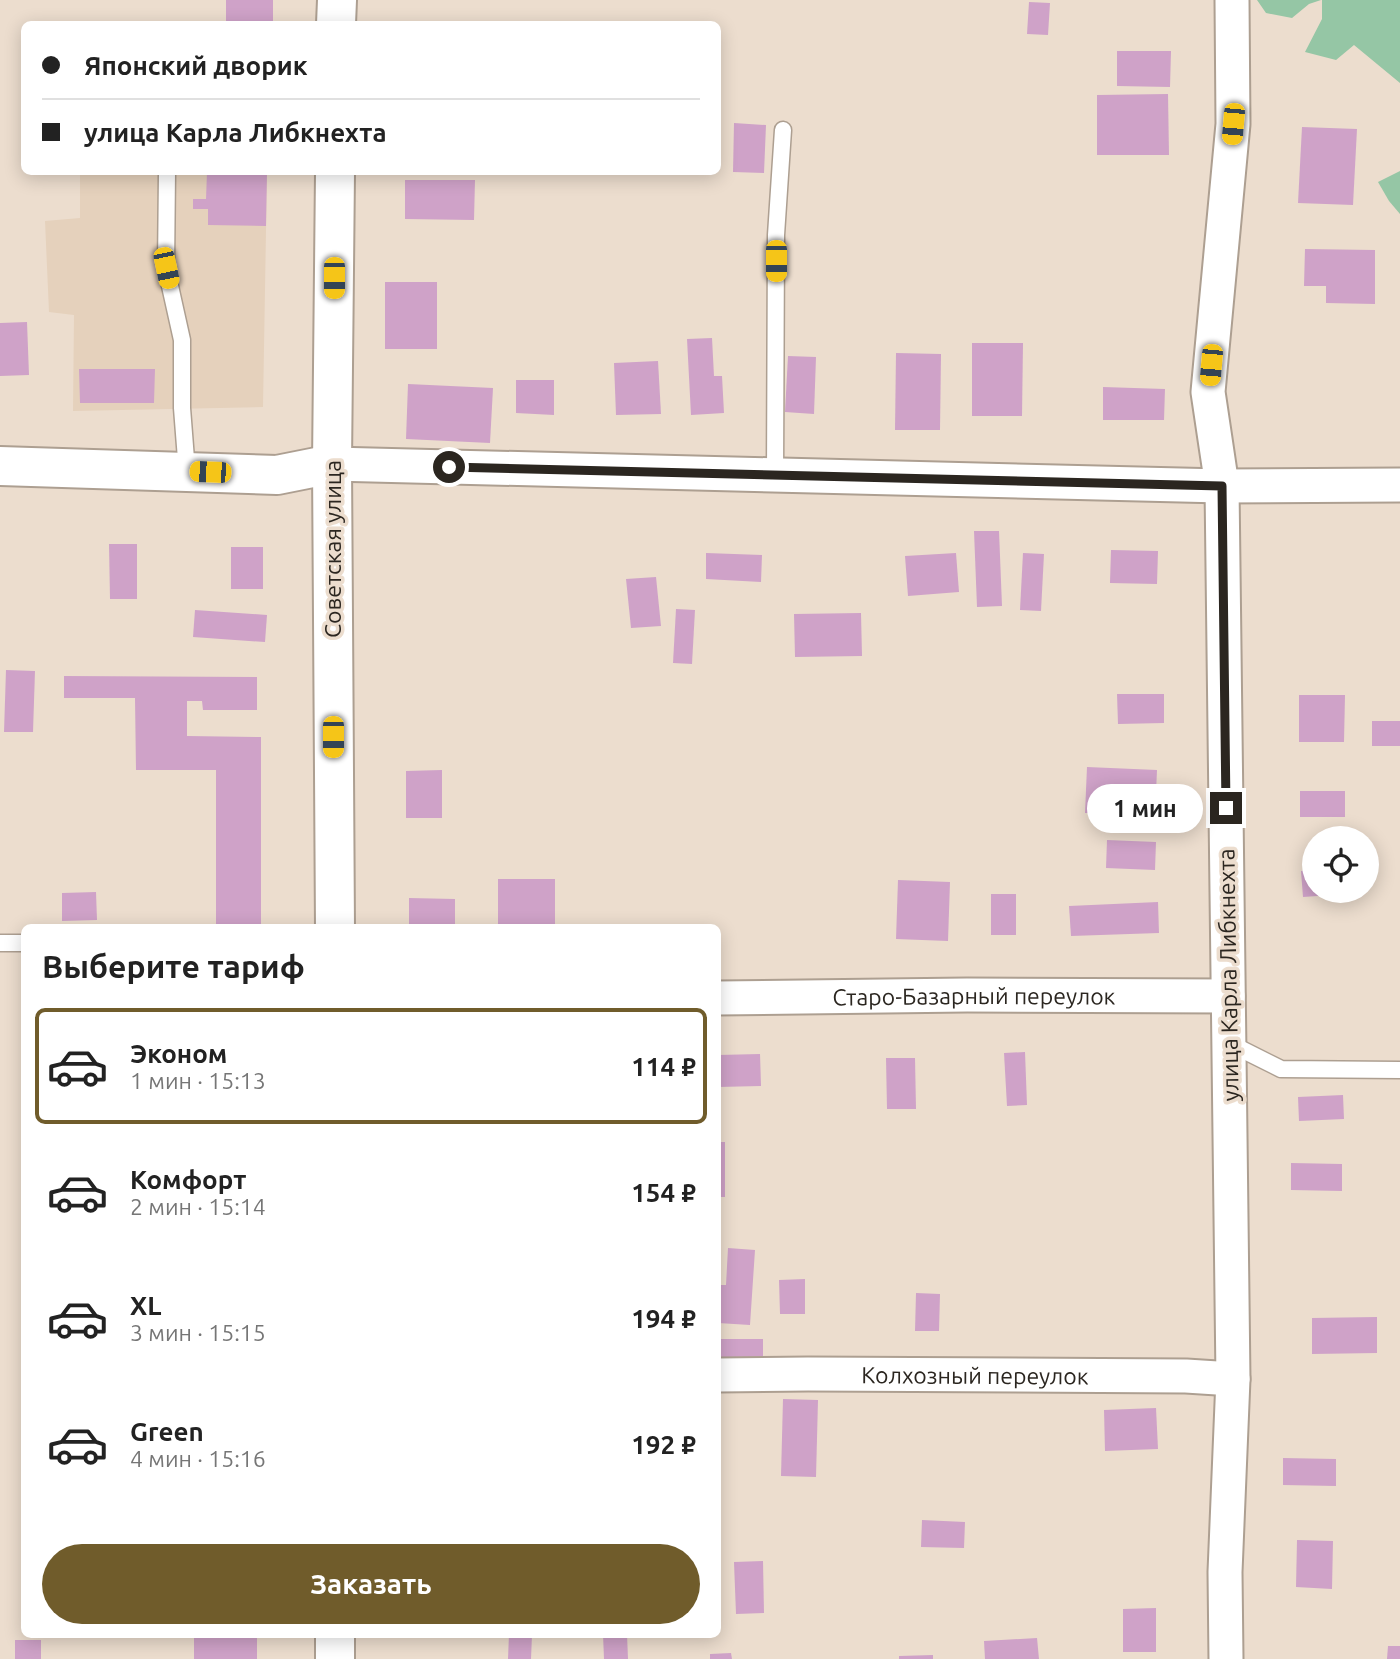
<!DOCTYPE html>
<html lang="ru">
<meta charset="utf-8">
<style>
body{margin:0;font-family:Ubuntu,sans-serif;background:#f6f6f6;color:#222;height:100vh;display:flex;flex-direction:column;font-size:26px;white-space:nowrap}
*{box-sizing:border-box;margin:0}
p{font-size:23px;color:#767676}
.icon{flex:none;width:38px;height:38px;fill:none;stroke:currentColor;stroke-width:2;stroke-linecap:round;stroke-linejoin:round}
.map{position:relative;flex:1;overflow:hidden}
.drawer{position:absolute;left:21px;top:924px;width:700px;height:714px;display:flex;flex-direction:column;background:#fff;border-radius:10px;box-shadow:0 4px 18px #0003}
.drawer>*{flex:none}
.guide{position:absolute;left:21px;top:21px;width:700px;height:154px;border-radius:10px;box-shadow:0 4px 18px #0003;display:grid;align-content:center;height:154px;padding:0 21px;background:#fff}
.tools{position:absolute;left:1302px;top:826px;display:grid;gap:14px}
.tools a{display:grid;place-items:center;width:77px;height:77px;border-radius:50%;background:#fff;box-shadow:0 4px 18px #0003;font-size:35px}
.end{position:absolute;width:32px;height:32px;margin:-16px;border:9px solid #2b2620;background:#fff;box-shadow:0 0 0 4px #fff}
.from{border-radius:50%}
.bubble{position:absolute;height:49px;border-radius:24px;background:#fff;box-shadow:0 4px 18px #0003;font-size:23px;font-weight:700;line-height:49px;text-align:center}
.car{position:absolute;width:21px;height:42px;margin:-21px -10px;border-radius:9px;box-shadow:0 0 5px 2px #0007;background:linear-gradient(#f5c518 24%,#345 0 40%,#f5c518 0 76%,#345 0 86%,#f5c518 0)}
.guide b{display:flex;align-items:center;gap:24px;height:66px;font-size:26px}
.guide b+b{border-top:2px solid #e0e0e0}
.guide i{width:18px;height:18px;background:#222}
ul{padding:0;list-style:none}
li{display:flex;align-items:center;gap:21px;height:116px;margin:0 14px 10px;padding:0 7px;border:4px solid transparent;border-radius:10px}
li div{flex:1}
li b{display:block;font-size:26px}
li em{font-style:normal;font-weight:700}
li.active{border-color:#705c2b}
li>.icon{width:63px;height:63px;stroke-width:1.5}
h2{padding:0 21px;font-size:32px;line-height:84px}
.primary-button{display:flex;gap:14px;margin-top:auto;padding:14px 21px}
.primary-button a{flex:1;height:80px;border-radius:42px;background:#705c2b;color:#fff;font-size:28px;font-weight:700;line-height:80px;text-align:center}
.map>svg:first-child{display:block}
.built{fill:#e5d1bc}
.green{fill:#95c6a5}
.building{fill:#cfa2c8}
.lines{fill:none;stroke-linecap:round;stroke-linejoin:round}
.service-casing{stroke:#ad9f91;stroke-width:19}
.minor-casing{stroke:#ad9f91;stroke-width:37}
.tertiary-casing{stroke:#ad9f91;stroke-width:42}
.service{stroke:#fff;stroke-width:16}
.minor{stroke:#fff;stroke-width:33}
.tertiary{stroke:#fff;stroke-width:38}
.route{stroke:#2b2620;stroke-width:9}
.labels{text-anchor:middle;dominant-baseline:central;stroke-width:7;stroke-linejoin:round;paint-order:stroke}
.street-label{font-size:23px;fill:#2b2620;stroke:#ecddce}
</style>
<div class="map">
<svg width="1400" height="1659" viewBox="0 0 1400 1659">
<rect width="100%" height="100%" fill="#ecddce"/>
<!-- built -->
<polygon class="built" points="80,172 267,172 263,407 73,411 74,315 49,312 45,221 80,218"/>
<!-- green -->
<g class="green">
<polygon points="1257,0 1321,0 1309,4 1292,18 1266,13"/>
<polygon points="1322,0 1400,0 1400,83 1354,45 1336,60 1305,52 1322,19"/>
<polygon points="1400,171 1400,214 1389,201 1378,182"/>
</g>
<!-- building -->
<g class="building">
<rect x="226" y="0" width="47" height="24"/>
<polygon points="1029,2 1050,3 1048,35 1027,34"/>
<polygon points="1117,51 1171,51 1170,87 1117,86"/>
<polygon points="1168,94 1169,155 1097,155 1097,95"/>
<polygon points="734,123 766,125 764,173 733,172"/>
<polygon points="1302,127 1357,129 1353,205 1298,203"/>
<polygon points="207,172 267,172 266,226 208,225 208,209 193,209 193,199 206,199"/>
<polygon points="405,180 475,180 474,220 405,219"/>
<polygon points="1305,249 1375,250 1375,304 1326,303 1326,286 1304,286"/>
<rect x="385" y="282" width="52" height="67"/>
<polygon points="27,322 29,375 0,376 0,323"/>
<polygon points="712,338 714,376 722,376 724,413 691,415 687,339"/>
<polygon points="972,343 1023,343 1022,416 972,416"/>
<polygon points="896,353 941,354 940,430 895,430"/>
<polygon points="788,356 816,357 814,414 785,412"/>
<polygon points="658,361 661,414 616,415 614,363"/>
<polygon points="79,369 155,369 154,403 80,403"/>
<polygon points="516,380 554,380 554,415 516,413"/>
<polygon points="408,384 493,388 490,443 406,439"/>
<polygon points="1103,387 1165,389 1164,420 1103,420"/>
<polygon points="974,531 999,531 1002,606 977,607"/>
<polygon points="109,544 137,544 137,599 110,599"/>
<rect x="231" y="547" width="32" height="42"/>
<polygon points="1111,550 1158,551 1157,584 1110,583"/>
<polygon points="706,553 762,555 761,582 706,579"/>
<polygon points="956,553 959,592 908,596 905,556"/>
<polygon points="1023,553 1044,554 1041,611 1020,610"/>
<polygon points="656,577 661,626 631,628 626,579"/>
<polygon points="676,609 695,610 692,664 673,663"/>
<polygon points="195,610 267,615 265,642 193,637"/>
<polygon points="861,613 862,656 795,657 794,614"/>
<polygon points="6,670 35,671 33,732 4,732"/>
<polygon points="64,676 257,677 257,710 203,710 202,701 187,701 187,736 261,737 261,928 216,928 216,770 136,770 135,698 64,698"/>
<polygon points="1117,694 1164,694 1164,723 1118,724"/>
<polygon points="1299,695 1345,695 1344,742 1299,742"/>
<rect x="1372" y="721" width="28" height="25"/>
<polygon points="1087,767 1157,770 1155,816 1085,813"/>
<polygon points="442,770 442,818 406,818 406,771"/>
<rect x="1300" y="791" width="45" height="26"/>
<polygon points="1107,840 1156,842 1155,870 1106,868"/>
<polygon points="1314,870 1314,891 1360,891 1360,893 1303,897 1301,871"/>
<rect x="498" y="879" width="57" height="49"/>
<polygon points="898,880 950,882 948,941 896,939"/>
<polygon points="96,892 97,920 62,921 62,893"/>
<rect x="991" y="894" width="25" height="41"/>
<polygon points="409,898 455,899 455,928 409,927"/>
<polygon points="1158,902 1159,933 1071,936 1069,906"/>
<polygon points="1025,1052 1027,1105 1007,1106 1004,1053"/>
<polygon points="760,1054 761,1086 718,1087 718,1055"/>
<polygon points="886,1058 915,1058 916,1109 887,1109"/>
<polygon points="1343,1095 1344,1119 1299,1121 1298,1097"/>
<rect x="718" y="1142" width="7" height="55"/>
<polygon points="1291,1163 1342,1164 1342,1191 1291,1190"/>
<polygon points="728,1248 755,1250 750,1325 718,1323 718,1285 726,1285"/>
<polygon points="805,1279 805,1314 780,1314 779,1280"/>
<polygon points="916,1293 940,1294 939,1331 915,1331"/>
<polygon points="1377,1317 1377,1353 1312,1354 1312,1318"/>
<polygon points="718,1339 763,1339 763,1366 718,1367"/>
<polygon points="783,1399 818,1400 816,1477 781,1476"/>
<polygon points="1156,1408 1158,1449 1105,1451 1104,1410"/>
<polygon points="1283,1458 1336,1459 1336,1486 1283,1485"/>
<polygon points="922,1520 965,1522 964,1548 921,1547"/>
<polygon points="1297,1540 1333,1541 1332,1589 1296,1587"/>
<polygon points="763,1561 764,1613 736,1614 734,1562"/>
<polygon points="1156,1608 1156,1652 1123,1652 1123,1609"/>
<rect x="194" y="1634" width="63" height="25"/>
<polygon points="397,1634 427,1634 427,1638 397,1637"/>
<polygon points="509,1634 532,1635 531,1659 508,1659"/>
<polygon points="603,1634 627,1634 628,1659 604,1659"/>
<polygon points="1037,1638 1039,1659 985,1659 984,1641"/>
<rect x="15" y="1640" width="26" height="19"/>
<polygon points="1388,1646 1400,1646 1400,1659 1387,1659"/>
<polygon points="731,1653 732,1659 710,1659 710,1654"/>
<polygon points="933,1655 933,1659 899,1659 899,1656"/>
</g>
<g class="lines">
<!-- service casing -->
<g class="service-casing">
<g id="service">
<polyline points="167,172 166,268 182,340 182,408 187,472"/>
<polyline points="775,475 776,235 783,130"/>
<polyline points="0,943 24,943"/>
<polyline points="1229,1043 1281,1069 1400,1070"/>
</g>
</g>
<!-- minor casing -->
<g class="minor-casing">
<g id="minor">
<polyline points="332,464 1222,486 1400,485"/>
<path id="s1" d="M718,998L967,995L1228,996"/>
<path id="s2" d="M718,1375L808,1374L1186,1376L1233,1379"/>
<polyline points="1226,1659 1225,1572 1233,1379 1222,486 1208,392 1233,124 1232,0"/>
</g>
</g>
<!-- tertiary casing -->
<g class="tertiary-casing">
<g id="tertiary">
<polyline points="336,24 337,0"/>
<polyline points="0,466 277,475 332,464"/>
<polyline points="335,928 332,464 335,172"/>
<polyline points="335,1634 335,1659"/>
</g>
</g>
<!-- service -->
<use href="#service" class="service"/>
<!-- minor -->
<use href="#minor" class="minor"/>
<!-- tertiary -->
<use href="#tertiary" class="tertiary"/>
</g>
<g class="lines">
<!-- route -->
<polyline class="route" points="449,467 1222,486 1226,808"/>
</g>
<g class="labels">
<!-- street labels -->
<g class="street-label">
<text transform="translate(332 549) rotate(-90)">Советская улица</text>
<text transform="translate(1228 975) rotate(-91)">улица Карла Либкнехта</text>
<text stroke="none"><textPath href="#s1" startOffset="256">Старо-Базарный переулок</textPath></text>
<text stroke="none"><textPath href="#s2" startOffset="257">Колхозный переулок</textPath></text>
</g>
</g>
</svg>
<div class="tools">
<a><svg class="icon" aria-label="locate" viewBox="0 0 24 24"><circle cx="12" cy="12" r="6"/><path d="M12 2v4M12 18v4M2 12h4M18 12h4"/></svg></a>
</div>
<i class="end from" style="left:449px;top:467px"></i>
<i class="end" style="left:1226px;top:808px"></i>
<div class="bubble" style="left:1087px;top:784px;width:116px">1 мин</div>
<i class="car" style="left:1233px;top:124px;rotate:185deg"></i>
<i class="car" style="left:776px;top:261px;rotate:180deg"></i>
<i class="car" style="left:166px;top:268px;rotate:168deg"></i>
<i class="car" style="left:334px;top:278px;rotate:180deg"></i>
<i class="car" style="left:1211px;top:365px;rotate:185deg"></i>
<i class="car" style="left:210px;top:472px;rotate:272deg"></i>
<i class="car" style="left:333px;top:737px;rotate:180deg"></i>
<div class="guide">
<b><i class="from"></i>Японский дворик</b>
<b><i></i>улица Карла Либкнехта</b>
</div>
<section class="drawer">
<h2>Выберите тариф</h2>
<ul>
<li class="active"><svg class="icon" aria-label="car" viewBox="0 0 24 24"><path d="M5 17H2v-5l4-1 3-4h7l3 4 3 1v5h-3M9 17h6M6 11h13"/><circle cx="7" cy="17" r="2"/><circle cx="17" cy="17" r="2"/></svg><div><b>Эконом</b><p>1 мин · 15:13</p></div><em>114 ₽</em></li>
<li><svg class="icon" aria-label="car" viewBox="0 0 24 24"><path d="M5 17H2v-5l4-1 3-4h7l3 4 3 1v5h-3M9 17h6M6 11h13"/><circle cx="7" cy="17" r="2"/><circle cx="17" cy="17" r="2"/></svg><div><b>Комфорт</b><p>2 мин · 15:14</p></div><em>154 ₽</em></li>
<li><svg class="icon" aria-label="car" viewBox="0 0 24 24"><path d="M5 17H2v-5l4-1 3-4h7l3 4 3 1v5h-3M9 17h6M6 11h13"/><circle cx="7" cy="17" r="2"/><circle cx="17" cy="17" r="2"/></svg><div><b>XL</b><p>3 мин · 15:15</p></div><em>194 ₽</em></li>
<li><svg class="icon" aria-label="car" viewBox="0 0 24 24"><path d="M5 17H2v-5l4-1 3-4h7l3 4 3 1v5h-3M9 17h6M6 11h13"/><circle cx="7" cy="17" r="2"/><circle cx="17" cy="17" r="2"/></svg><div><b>Green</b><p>4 мин · 15:16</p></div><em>192 ₽</em></li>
</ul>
<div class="primary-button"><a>Заказать</a></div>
</section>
</div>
